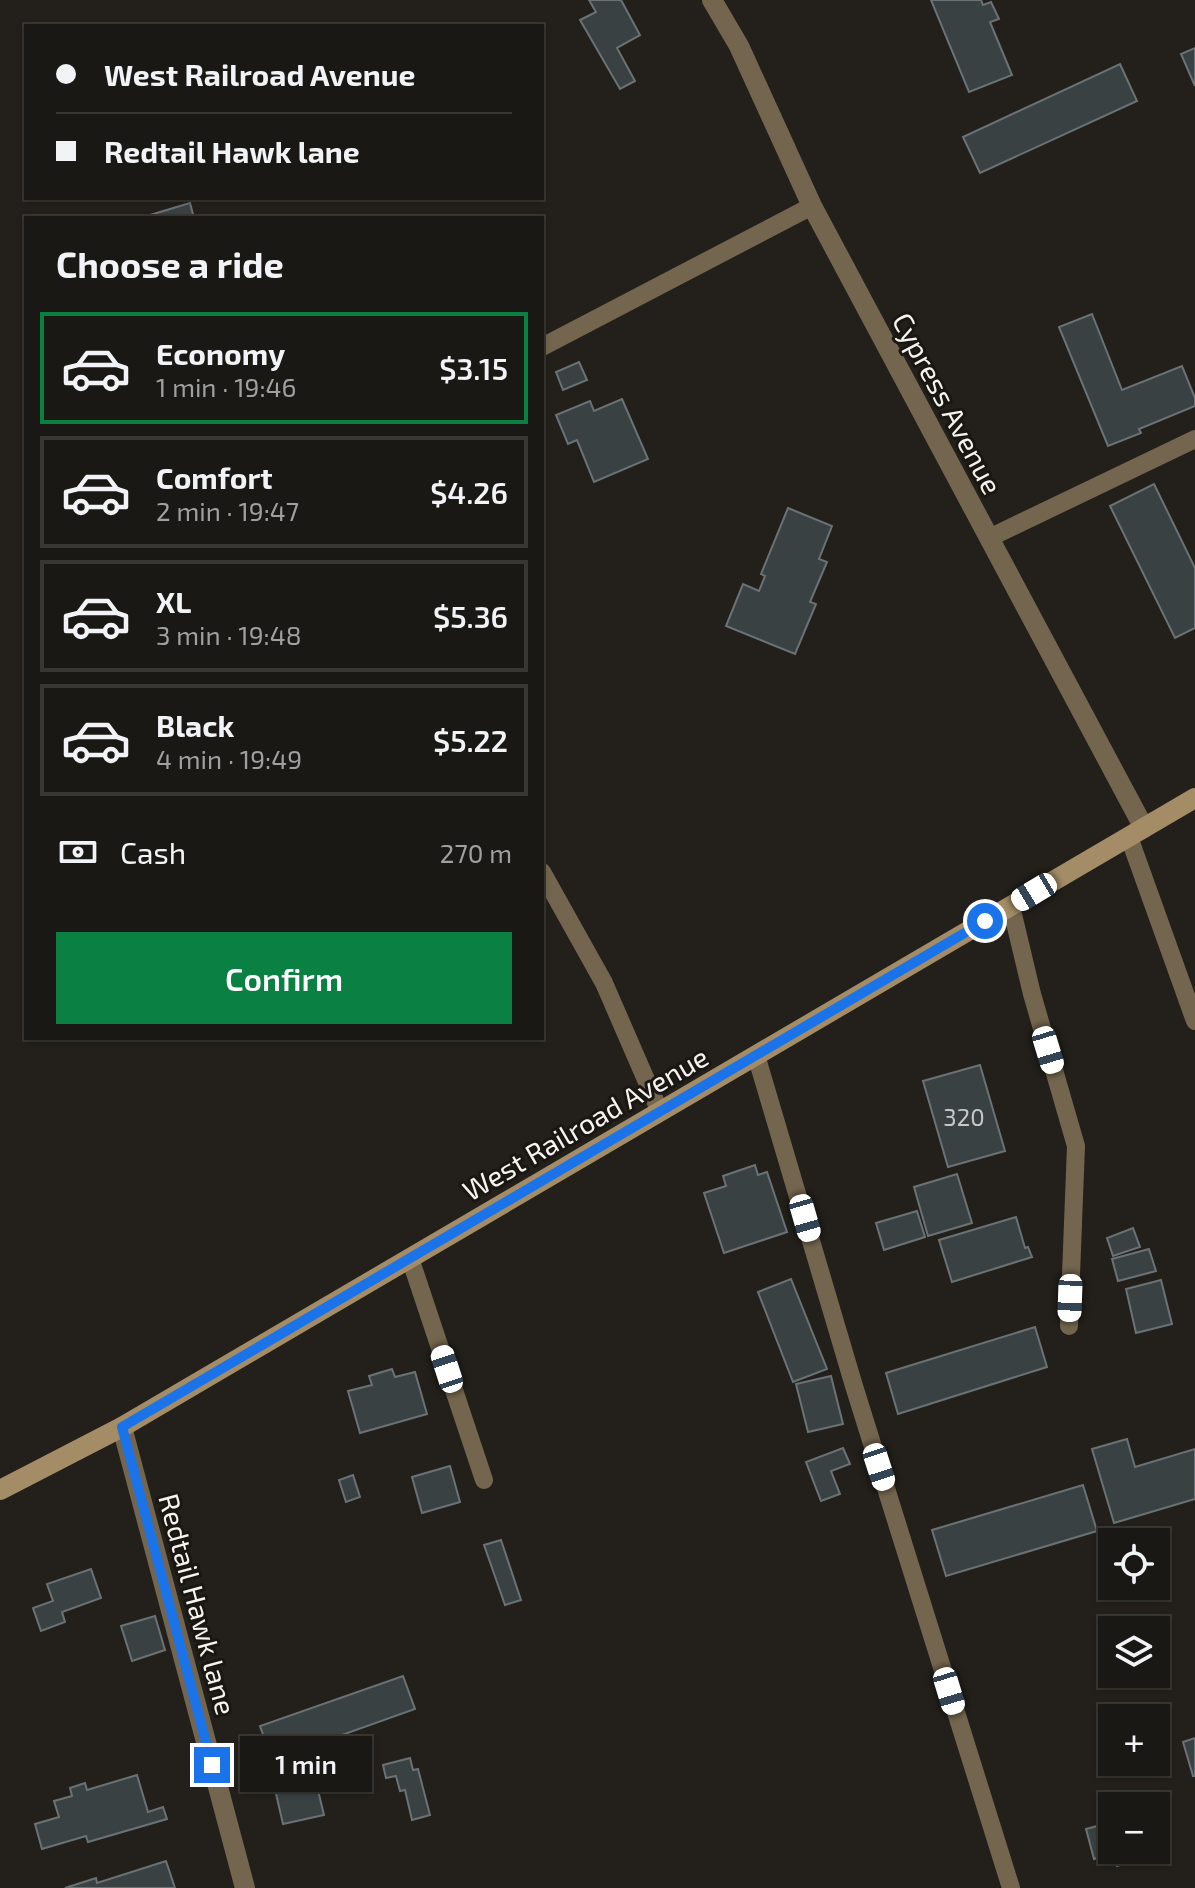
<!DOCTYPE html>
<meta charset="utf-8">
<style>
body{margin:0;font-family:"Exo 2",sans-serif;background:#272522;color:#f1f3f6;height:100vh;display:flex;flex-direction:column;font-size:30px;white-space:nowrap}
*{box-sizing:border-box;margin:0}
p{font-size:26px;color:#9fa0a0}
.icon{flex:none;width:44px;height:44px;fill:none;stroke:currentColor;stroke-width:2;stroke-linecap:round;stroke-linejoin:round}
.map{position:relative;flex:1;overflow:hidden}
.side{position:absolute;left:24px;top:216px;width:520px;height:824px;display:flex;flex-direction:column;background:#1a1814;border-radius:0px;box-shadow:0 2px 6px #0004,0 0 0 2px #383734}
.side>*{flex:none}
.banner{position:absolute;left:24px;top:24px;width:520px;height:176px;border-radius:0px;box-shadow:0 2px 6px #0004,0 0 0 2px #383734;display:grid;align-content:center;height:176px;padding:0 32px;background:#1a1814}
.controls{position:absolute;left:1098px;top:1528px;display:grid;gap:16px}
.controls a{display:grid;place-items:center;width:72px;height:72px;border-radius:0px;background:#1a1814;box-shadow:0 2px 6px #0004,0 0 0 2px #383734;font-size:40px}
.end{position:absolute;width:36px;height:36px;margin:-18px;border:10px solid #1a73e8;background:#fff;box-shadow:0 0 0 4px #fff}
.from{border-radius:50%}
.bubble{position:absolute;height:56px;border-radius:0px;background:#1a1814;box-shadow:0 2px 6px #0004,0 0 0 2px #383734;font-size:26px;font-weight:600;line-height:56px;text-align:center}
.car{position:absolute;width:24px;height:48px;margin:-24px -12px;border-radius:10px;box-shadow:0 0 6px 2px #0007;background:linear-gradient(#fff 24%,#345 0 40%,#fff 0 76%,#345 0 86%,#fff 0)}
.banner b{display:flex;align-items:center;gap:28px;height:76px;font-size:30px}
.banner b+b{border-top:2px solid #383734}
.banner i{width:20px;height:20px;background:#f1f3f6}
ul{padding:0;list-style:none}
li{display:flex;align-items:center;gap:24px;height:112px;margin:0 16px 12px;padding:0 16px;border:4px solid #383734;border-radius:0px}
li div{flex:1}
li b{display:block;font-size:30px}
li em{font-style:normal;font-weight:600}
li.active{border-color:#0b8043}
li>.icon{width:72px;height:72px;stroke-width:1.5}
h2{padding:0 32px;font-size:36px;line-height:96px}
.pay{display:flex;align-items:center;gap:20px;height:88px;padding:0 32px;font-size:30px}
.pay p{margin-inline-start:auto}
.primary-button{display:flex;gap:16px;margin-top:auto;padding:16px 32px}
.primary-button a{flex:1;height:92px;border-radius:0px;background:#0b8043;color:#fff;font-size:32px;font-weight:600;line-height:92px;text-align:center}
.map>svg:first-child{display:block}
.building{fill:#3a4143;stroke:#6a7275;stroke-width:2}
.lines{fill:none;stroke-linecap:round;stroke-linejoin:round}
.service{stroke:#74664e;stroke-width:18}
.minor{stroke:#74664e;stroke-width:20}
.secondary{stroke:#a48d66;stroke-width:20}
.route{stroke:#1a73e8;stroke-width:10}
.labels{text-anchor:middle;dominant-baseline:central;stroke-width:6;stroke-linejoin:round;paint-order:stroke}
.number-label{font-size:24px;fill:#c7c7c6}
.street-label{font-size:28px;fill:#f6f4f1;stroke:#1a1712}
</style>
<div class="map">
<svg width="1195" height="1888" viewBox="0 0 1195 1888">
<rect width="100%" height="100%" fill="#23201b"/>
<!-- building -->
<g class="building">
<polygon points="589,0 621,0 640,35 617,48 635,81 620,89 580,20 596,12"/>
<polygon points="931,0 981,0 983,5 991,2 999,19 990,22 1012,75 969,92"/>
<polygon points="1195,48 1195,86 1181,54"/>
<polygon points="1120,64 1137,101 980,173 963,137"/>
<polygon points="190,203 194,218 140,218"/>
<polygon points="1092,314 1122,390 1182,366 1195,398 1195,406 1139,429 1141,433 1108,446 1059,327"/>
<polygon points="579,362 587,380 563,390 556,372"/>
<polygon points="622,399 648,459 594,482 577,440 568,444 556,415 590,401 594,411"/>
<polygon points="1154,484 1195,568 1195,628 1175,638 1110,506"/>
<polygon points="788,508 832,526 819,559 827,562 810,602 816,604 795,654 726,626 743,584 759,591 765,576 761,574"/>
<polygon points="980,1065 1005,1151 948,1167 923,1081"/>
<polygon points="755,1165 758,1175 767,1172 787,1232 724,1253 704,1193 726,1186 723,1176"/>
<polygon points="957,1174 972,1223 928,1236 914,1187"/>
<polygon points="917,1211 925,1237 884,1250 876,1223"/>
<polygon points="1016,1217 1025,1248 1028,1247 1032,1257 952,1282 939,1240"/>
<polygon points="1133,1228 1140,1247 1113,1256 1107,1238"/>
<polygon points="1149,1249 1156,1271 1118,1281 1112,1259"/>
<polygon points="791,1279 827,1369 793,1382 758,1292"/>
<polygon points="1161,1280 1172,1324 1136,1333 1126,1289"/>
<polygon points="1035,1327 1047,1367 898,1414 886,1373"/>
<polygon points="392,1369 395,1377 415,1372 427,1414 360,1433 348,1391 372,1385 369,1376"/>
<polygon points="831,1376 843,1424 808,1432 796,1384"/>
<polygon points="1127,1439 1135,1467 1195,1449 1195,1499 1114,1523 1092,1449"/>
<polygon points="843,1448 850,1464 831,1471 840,1494 821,1501 806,1462"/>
<polygon points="450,1466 460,1502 422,1513 412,1477"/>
<polygon points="353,1475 360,1497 346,1502 339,1480"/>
<polygon points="1083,1485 1097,1531 946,1576 932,1530"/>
<polygon points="501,1540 521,1600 505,1605 484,1545"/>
<polygon points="91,1569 101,1598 62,1612 65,1622 41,1631 33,1608 53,1601 47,1584"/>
<polygon points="155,1616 165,1650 132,1661 121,1626"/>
<polygon points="403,1676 415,1709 272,1760 260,1726"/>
<polygon points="1195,1738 1195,1776 1193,1776 1183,1742"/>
<polygon points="410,1758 413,1770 418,1769 430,1815 412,1820 405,1790 400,1791 396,1776 386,1778 383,1765"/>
<polygon points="302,1765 305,1780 315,1778 324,1815 283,1824 271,1772"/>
<polygon points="137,1775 148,1812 163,1807 167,1819 88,1842 86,1836 42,1849 35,1824 59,1817 54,1801 72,1796 70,1788 85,1783 87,1790"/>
<polygon points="1112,1822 1112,1850 1142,1850 1144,1858 1117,1866 1114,1854 1094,1859 1086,1829"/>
<polygon points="166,1861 175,1888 65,1888 96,1878 97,1883"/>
</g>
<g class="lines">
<!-- service -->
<g class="service">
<polyline points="542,347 812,206"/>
<polyline points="989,538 1195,439"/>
<polyline points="1129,837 1195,1021"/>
<polyline points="542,872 604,983 660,1112"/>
<polyline points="1011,906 1032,994 1076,1146 1069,1326"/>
<polyline points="756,1055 854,1386 1011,1888"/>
<polyline points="410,1258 484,1480"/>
</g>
<!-- minor -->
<g class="minor">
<polyline points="712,0 739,46 812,206 1144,828"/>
<polyline points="122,1427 245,1888"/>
</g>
<!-- secondary -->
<polyline class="secondary" points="0,1490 122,1427 1195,798"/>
</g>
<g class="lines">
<!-- route -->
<polyline class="route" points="212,1765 122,1427 985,921"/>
</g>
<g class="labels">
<!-- number labels -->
<g class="number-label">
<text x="964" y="1116">320</text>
</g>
<!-- street labels -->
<g class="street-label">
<text transform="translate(948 403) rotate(62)">Cypress Avenue</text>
<text transform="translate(585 1123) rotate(-30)">West Railroad Avenue</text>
<text transform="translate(198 1604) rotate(75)">Redtail Hawk lane</text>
</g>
</g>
</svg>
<div class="controls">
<a><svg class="icon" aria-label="locate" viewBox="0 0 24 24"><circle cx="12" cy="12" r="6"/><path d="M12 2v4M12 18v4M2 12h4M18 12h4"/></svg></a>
<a><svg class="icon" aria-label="layers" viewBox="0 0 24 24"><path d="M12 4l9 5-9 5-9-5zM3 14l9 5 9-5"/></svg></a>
<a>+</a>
<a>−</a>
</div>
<i class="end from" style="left:985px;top:921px"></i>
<i class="end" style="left:212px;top:1765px"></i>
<div class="bubble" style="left:240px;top:1736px;width:132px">1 min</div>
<i class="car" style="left:1034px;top:892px;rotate:239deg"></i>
<i class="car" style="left:1048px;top:1050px;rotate:163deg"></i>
<i class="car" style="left:805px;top:1218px;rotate:164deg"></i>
<i class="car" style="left:1070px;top:1298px;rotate:182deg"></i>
<i class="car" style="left:447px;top:1369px;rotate:342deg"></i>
<i class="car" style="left:879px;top:1467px;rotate:162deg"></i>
<i class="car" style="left:949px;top:1691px;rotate:163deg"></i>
<div class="banner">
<b><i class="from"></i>West Railroad Avenue</b>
<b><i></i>Redtail Hawk lane</b>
</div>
<section class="side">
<h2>Choose a ride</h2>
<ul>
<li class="active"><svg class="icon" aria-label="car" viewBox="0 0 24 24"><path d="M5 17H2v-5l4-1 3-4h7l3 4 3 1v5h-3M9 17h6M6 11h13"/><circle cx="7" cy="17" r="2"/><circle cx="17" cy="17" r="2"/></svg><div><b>Economy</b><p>1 min · 19:46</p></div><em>$3.15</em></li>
<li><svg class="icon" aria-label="car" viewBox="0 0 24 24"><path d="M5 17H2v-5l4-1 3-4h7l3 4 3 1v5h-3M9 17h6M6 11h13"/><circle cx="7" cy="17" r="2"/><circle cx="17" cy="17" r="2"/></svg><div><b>Comfort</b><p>2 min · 19:47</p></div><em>$4.26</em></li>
<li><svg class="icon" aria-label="car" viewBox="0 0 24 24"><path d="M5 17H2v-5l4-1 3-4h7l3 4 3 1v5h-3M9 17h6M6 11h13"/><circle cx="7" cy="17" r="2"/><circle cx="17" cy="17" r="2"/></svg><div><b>XL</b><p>3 min · 19:48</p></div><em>$5.36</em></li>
<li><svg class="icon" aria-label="car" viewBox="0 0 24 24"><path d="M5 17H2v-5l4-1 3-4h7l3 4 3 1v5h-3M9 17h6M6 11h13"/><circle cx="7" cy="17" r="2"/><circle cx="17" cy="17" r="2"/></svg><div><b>Black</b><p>4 min · 19:49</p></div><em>$5.22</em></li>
</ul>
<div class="pay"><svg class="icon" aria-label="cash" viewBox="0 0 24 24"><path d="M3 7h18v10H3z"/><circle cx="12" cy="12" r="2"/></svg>Cash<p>270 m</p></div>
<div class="primary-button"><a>Confirm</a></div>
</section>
</div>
